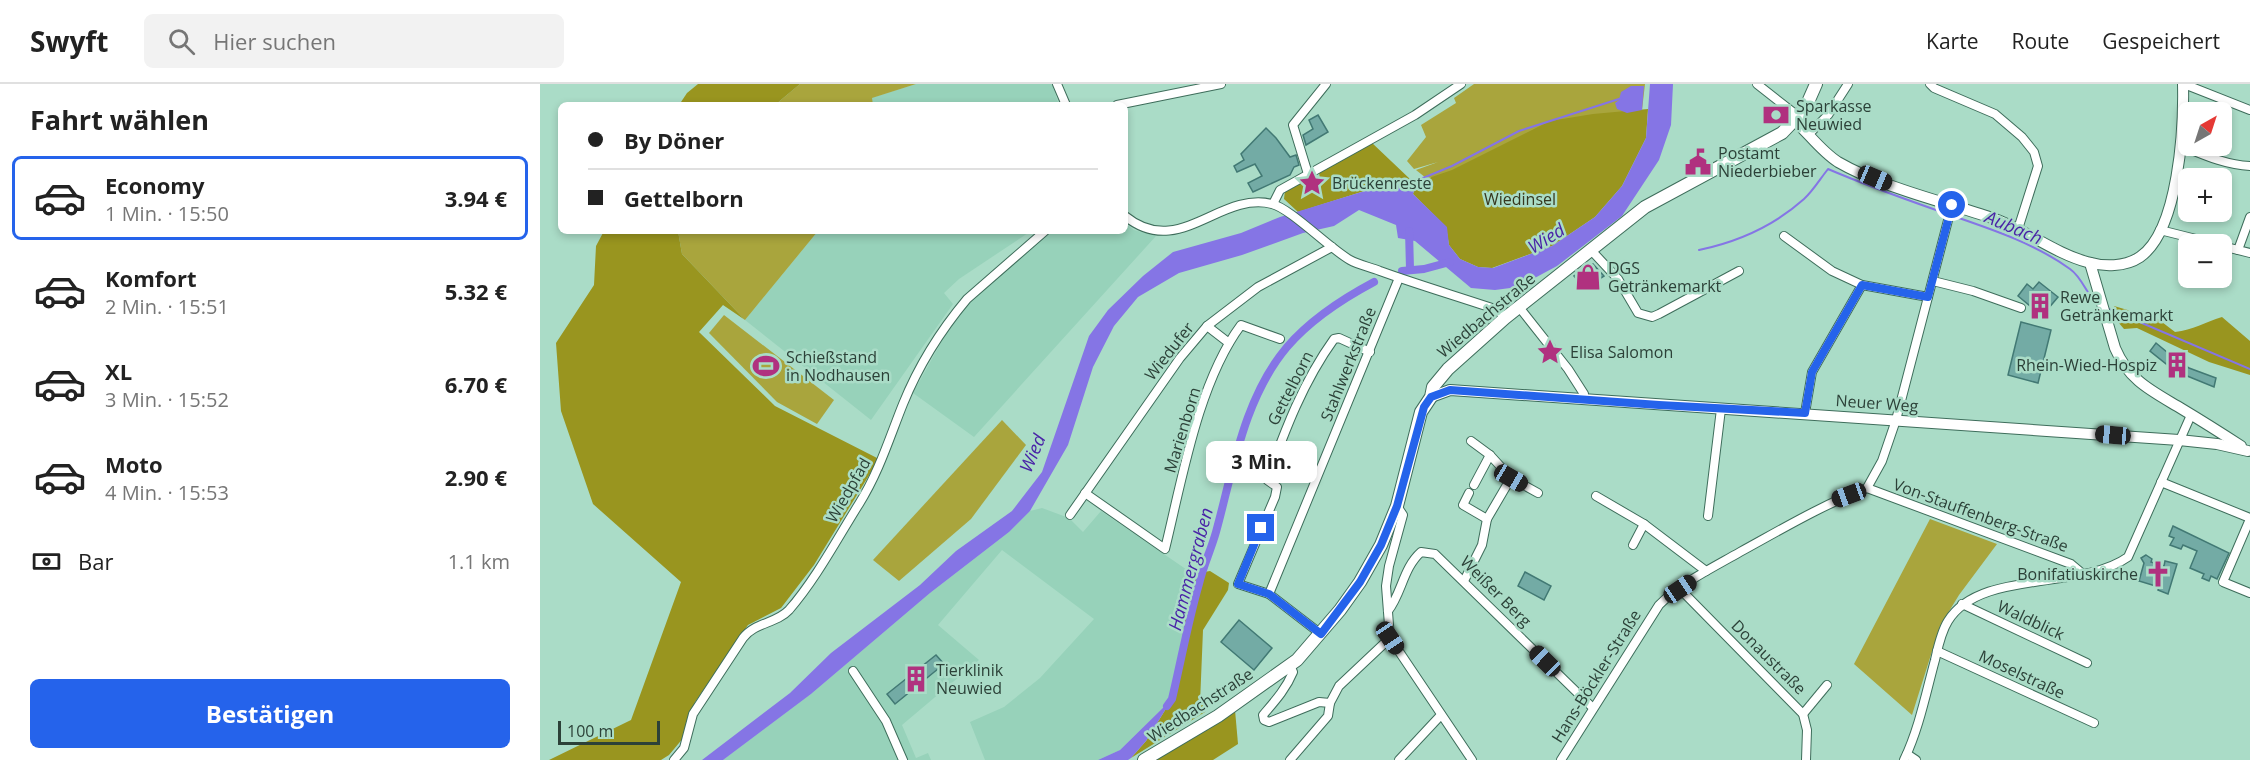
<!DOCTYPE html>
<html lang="de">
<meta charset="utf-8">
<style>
body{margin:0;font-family:"Open Sans",sans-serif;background:#f2f2f2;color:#222;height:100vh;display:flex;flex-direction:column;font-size:22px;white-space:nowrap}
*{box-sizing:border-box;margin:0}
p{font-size:20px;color:#767676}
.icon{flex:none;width:33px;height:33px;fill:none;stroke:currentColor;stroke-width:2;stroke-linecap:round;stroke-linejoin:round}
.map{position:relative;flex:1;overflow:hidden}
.panel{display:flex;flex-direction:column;background:#fff;width:540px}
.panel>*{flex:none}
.top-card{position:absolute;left:18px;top:18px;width:570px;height:132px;border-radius:9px;box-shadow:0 3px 9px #0003;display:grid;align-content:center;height:132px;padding:0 30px;background:#fff}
.needle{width:39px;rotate:39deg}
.controls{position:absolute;left:1638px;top:18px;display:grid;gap:12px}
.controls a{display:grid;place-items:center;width:54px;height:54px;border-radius:9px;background:#fff;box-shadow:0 3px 9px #0003;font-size:30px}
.scale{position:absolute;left:18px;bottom:15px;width:102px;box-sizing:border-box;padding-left:6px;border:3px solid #2c4138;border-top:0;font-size:16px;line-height:21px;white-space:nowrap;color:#2c4138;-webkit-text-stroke:4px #aadcc7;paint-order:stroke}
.end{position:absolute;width:27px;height:27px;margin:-14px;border:8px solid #2563eb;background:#fff;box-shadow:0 0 0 3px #fff}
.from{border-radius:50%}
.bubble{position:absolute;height:42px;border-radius:9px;background:#fff;box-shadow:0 3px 9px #0003;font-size:20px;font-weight:700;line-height:42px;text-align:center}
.car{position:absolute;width:18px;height:36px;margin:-18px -9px;border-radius:8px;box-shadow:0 0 4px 2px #0007;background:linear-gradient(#222 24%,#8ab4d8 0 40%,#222 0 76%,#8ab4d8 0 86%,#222 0)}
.top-card b{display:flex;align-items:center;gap:21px;height:57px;font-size:22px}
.top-card b+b{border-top:2px solid #e0e0e0}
.top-card i{width:15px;height:15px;background:#222}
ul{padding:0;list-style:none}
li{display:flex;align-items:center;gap:18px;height:84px;margin:0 12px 9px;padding:0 18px;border:3px solid transparent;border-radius:9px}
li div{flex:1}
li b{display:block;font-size:22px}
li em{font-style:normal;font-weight:700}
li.selected{border-color:#2563eb}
li>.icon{width:54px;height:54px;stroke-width:1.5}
h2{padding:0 30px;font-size:27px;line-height:72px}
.pay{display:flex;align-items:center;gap:15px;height:66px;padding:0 30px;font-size:22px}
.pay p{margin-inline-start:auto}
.action{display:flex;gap:12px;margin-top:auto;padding:12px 30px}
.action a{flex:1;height:69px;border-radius:9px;background:#2563eb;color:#fff;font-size:24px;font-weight:700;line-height:69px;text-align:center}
header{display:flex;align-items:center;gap:36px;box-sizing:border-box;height:84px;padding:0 30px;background:#fff;border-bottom:2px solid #e0e0e0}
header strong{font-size:28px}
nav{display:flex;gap:33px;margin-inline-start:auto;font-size:21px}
.search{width:420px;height:54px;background:#f2f2f2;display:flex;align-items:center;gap:15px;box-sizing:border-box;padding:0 21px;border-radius:9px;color:#767676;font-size:22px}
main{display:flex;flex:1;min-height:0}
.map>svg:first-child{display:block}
.built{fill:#97d2ba}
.green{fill:#a9a53d}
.forest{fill:#99951f}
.water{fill:#8575e5}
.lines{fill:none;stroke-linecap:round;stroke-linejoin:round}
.stream{stroke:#8575e5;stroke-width:2}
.canal{stroke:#8575e5;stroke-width:8}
.building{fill:#73aba5;stroke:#427974;stroke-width:1.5}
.minor-casing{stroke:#3e6d5b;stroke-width:10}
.tertiary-casing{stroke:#3e6d5b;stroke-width:12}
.secondary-casing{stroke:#3e6d5b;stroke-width:14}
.minor{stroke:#fff;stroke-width:8}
.tertiary{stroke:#fff;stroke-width:10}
.secondary{stroke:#fff;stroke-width:12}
.route{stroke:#2563eb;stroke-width:8}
.labels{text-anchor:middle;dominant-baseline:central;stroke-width:5;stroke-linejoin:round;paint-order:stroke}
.poi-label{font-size:16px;fill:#2c4138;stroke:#aadcc7;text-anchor:start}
.park-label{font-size:16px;fill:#37371f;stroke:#aadcc7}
.street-label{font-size:16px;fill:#2c4138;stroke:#aadcc7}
.water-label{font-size:18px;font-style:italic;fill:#4923a7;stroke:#aadcc7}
</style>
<header>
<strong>Swyft</strong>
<div class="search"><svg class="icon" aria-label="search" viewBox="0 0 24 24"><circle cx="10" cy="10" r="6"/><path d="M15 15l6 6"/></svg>Hier suchen</div>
<nav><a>Karte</a><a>Route</a><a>Gespeichert</a></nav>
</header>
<main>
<section class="panel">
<h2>Fahrt wählen</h2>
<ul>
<li class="selected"><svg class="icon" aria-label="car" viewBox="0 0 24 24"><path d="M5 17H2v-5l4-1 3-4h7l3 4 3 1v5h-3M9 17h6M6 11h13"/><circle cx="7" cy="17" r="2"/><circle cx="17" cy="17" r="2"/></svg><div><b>Economy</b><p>1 Min. · 15:50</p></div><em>3.94 €</em></li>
<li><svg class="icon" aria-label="car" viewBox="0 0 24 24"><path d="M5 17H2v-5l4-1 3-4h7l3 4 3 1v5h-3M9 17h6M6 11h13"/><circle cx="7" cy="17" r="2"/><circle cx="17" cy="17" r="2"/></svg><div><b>Komfort</b><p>2 Min. · 15:51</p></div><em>5.32 €</em></li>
<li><svg class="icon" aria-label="car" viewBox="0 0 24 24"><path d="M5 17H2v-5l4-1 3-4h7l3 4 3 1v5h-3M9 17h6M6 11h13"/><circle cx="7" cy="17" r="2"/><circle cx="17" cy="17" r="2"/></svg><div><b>XL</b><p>3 Min. · 15:52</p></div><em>6.70 €</em></li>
<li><svg class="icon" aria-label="car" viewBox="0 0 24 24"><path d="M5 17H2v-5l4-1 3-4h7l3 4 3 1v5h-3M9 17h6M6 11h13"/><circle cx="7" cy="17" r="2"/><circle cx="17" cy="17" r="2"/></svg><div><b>Moto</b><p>4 Min. · 15:53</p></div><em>2.90 €</em></li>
</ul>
<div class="pay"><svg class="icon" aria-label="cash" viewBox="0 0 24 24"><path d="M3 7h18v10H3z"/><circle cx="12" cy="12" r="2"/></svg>Bar<p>1.1 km</p></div>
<div class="action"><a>Bestätigen</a></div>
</section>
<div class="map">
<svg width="1710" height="676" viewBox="0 0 1710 676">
<rect width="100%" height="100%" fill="#aadcc7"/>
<!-- built -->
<g class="built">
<polygon points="376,0 512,0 519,21 333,21 331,14"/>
<polygon points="585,139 594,146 616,152 434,353 373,309 418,228 505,147 585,147"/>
<polygon points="278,147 491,147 419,195 404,209 413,220 331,336 205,236"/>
<polygon points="502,424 529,434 543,448 561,427 653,490 632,615 580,666 558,676 445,676 430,638 464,623 500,594 554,535 462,466 398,541 439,576 362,641 376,674 388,669 391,676 183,676 271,610 390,509 469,448 490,427"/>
</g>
<!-- green -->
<g class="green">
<polygon points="260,0 376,0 332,14 333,21 235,21"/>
<polygon points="934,0 1105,0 1102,26 978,54 948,69 955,106 891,93 886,94 876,86 898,78 874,85 867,77 886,53 881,41 916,19 914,14"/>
<polygon points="138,147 278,147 205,236 142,170"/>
<polygon points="184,231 294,316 277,340 237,318 169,249"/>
<polygon points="462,336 486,361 431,435 359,497 333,476"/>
<polygon points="1390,435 1457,460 1419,511 1400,542 1372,631 1314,580"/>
</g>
<!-- forest -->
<g class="forest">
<polygon points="158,0 260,0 235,21 139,21 147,9"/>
<polygon points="1108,25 1106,54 1082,102 1055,133 1012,162 952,184 938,183 920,175 909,161 906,143 873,110 877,98 912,86 1010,37 1053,30"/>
<polygon points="831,58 871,96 853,98 758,128 744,115 745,106 764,97 769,108 781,103 779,88"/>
<polygon points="64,147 138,147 142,170 205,236 183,221 159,248 235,322 339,375 274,481 241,524 208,541 155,618 144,653 129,671 121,676 9,676 91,636 141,498 53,420 21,327 16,259 54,201 56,162"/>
<path d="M1574,222L1618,235L1635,248C1653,246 1665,238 1682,233L1710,257V291L1669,278L1597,244L1584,245L1578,238Z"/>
<polygon points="670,487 689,499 688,506 663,546 660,619 667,624 665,628 591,674 606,657 632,615 653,490"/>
<polygon points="695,626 698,660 673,676 614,676"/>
</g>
<!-- water -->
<g class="water">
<polygon points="1110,0 1133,0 1131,41 1119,76 1082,132 1017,182 978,203 955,206 931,204 875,157 858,154 856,141 819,126 794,142 763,149 702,171 639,189 598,213 574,242 553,283 528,361 490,427 469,448 390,509 271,610 183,676 162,676 250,609 291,569 380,501 416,467 472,427 502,388 549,252 568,226 603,192 633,168 701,149 740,133 854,98 871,96 876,100 873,110 907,143 909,161 920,175 938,183 953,184 1012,162 1055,133 1082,102 1106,54"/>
<polygon points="1091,2 1104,2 1102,26 1087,29 1077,25 1075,19 1079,16 1081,8"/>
<polygon points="632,615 606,657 591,674 588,676 558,676 580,666"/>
</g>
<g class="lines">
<!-- stream -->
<g class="stream">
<polyline points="871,99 912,82 979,47 1082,14"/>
<path d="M1159,166C1197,158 1235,141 1264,115C1273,107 1280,95 1288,85C1323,100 1359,113 1396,126C1441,142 1490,156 1530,185C1543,194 1547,212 1558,221"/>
<polyline points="1569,225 1710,285"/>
</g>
<!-- canal -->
<g class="canal">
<polyline points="869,147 870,185"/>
<polyline points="862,187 884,185 910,178"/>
<path d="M627,622L632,615C641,577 648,538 659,500C663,482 671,466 676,448C693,386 704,314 747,263C771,235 802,215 834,198"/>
</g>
</g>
<!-- building -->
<g class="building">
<polygon points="778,31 788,48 766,61 763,51 773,45 769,36"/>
<polygon points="726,44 736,54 750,73 756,71 759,81 754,83 750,91 713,108 708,99 722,92 715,80 697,88 694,82 704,76 701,70"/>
<polygon points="1053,180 1064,192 1044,205 1034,192"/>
<polygon points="1499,198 1518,213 1502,232 1478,212 1487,200 1493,205"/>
<polygon points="1481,238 1511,246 1498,299 1468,291"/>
<polygon points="1616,259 1639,278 1640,277 1649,284 1676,294 1674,303 1635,287 1610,267"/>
<polygon points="1633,442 1689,469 1677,495 1671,492 1669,497 1662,494 1664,490 1650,484 1657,467 1643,461 1641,465 1630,461 1634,454 1629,452"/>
<polygon points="1606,471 1612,475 1611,478 1624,482 1625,477 1637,480 1628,510 1618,506 1619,503 1599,497 1604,479 1601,474"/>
<polygon points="985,488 1011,502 1004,516 978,502"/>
<polygon points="699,536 732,564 714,586 681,558"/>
<polygon points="396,571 404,580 355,620 347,610"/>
</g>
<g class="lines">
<!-- minor casing -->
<g class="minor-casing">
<g id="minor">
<polyline points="517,0 526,21"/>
<polyline points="1217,0 1259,33"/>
<polyline points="1390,0 1394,4 1455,30 1482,53 1494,68 1498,82 1478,145"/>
<polyline points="1644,0 1710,26"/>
<polyline points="577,21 681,0"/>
<polyline points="1269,50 1288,31 1308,0"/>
<path d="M1642,62C1664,71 1686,81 1710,82"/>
<polyline points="768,90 753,41 786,0"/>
<polyline points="733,120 740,106 875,31 921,0"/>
<path d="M585,132C639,176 679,107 732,120C750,124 790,165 810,176C819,181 830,183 840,187C876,200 913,211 949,223L958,226L965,234"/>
<polyline points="1620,146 1676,160"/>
<polyline points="1244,152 1292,187 1322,201"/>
<polyline points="1682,162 1710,169"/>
<polyline points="1050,165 1078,195 1098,229 1112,233 1119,230 1199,187"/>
<polyline points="1698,166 1710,133"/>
<polyline points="1393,197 1433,207 1481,224"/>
<polyline points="979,223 1028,285 1044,310 1044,315"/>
<polyline points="667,242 689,259"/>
<polyline points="1265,329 1272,288 1322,201 1388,213"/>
<polyline points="931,357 950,371 971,394 998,409"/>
<polyline points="1621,398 1710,434"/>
<polyline points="934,401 950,371"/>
<polyline points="1327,404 1531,480 1543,490"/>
<path d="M545,409L625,465C642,396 658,299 701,241L740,255"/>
<polyline points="929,409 923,421 947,435"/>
<polyline points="1056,412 1104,440 1166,487"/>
<polyline points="857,422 863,431 849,482 846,502 850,554 932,676"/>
<polyline points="530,431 640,274 667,242 718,203 792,163"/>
<polyline points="1168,432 1181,325"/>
<polyline points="1710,435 1683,498 1710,509"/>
<polyline points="1093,461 1104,440"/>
<polyline points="924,497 942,461 947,435 971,394"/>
<polyline points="1140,505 1263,630 1267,646 1266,676"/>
<polyline points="729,510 859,194"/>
<polyline points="1422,520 1547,579"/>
<path d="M848,527C862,509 863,484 881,468L895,470L1053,624"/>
<path d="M781,550L729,510L698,500L735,413L737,403L727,396C745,346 763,298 794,255L799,254L830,268"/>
<polyline points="1397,567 1554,639"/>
<path d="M750,581L753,588C746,605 735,617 723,631L724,636L729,638L779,618L790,619"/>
<polyline points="313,587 346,637 363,676"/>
<polyline points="1263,630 1287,601"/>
<polyline points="1367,670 1376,676"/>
<path d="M134,676L144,664L153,630L203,554C215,538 236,540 249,526C276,495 297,455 319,420C339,388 349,355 363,320C378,283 401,246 427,215L505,147"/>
<polyline points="750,676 788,632 790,619 799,602 850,554"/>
<polyline points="859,676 901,631"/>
<path d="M1021,676L1119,521C1141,499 1172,484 1200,468C1242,445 1282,421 1327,404L1342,377L1356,336L1412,121"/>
<path d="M1364,676C1379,645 1386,609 1395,576C1398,563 1401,548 1408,537C1440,485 1540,507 1588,473L1651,331"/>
</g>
</g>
<!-- tertiary casing -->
<g class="tertiary-casing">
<g id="tertiary">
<path d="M1255,37C1269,50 1282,68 1298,78C1341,103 1405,118 1452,134C1485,145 1514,169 1547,178C1564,183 1585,183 1600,173C1639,146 1644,43 1643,0"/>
<path d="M1550,179L1575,264C1589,297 1612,307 1642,325C1662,337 1681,349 1701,362"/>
<polyline points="891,313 910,306 1639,356 1677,360 1708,367"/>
</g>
</g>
<!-- secondary casing -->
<g class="secondary-casing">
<polyline id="secondary" points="604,676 678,632 757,576 800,526 820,498 841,461 857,422 881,328 891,313 893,303 908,285 965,234 1105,123 1242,49 1265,25 1276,0"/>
</g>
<!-- minor -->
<use href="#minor" class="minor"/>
<!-- tertiary -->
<use href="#tertiary" class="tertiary"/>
<!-- secondary -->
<use href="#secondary" class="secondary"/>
</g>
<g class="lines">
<!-- route -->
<polyline class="route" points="721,444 698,500 729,510 781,550 820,498 841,461 857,422 884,323 891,313 910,306 1119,321 1265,329 1272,288 1322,201 1388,213 1412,121"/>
</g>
<!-- icons -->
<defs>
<g id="bank-bare" transform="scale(2.07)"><path d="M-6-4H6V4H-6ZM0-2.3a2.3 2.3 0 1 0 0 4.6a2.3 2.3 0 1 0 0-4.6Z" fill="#b0317f" stroke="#aadcc7" stroke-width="2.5" paint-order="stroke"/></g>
<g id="civic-bare" transform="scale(2.07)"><path d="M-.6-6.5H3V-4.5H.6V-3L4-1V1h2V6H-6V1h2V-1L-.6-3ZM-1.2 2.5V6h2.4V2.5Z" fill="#b0317f" stroke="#aadcc7" stroke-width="2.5" paint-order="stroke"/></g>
<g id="sight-bare" transform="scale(2.07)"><path d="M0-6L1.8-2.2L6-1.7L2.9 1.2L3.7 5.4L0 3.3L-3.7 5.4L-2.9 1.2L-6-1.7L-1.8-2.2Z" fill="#b0317f" stroke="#aadcc7" stroke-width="2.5" paint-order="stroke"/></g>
<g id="shop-bare" transform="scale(2.07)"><path d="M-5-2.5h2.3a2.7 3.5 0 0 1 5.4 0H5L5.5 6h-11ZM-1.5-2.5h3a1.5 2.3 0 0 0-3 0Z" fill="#b0317f" stroke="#aadcc7" stroke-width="2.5" paint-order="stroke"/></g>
<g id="building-bare" transform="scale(2.07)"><path d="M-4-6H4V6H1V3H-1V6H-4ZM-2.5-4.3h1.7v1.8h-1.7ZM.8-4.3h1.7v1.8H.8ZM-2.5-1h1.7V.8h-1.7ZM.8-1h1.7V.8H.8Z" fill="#b0317f" stroke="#aadcc7" stroke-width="2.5" paint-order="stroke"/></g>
<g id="stadium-bare" transform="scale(2.07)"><path d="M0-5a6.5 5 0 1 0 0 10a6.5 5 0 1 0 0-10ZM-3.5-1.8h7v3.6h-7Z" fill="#b0317f" stroke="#aadcc7" stroke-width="2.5" paint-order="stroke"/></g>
<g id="church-bare" transform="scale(2.07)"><path d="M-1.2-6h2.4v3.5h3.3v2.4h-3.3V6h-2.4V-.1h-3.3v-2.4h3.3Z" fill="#b0317f" stroke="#aadcc7" stroke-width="2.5" paint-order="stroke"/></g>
</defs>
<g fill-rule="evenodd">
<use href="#bank-bare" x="1236" y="31"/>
<use href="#civic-bare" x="1158" y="78"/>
<use href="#sight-bare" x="772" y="99"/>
<use href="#shop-bare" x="1048" y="193"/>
<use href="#building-bare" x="1500" y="222"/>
<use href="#sight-bare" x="1010" y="268"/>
<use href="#building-bare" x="1637" y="281"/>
<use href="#stadium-bare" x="226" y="282"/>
<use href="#church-bare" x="1618" y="490"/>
<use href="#building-bare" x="376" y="595"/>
</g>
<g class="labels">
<!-- poi labels -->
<g class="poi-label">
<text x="1256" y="22">Sparkasse<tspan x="1256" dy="18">Neuwied</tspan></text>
<text x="1178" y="69">Postamt<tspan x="1178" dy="18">Niederbieber</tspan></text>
<text x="792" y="99">Brückenreste</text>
<text x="1068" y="184">DGS<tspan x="1068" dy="18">Getränkemarkt</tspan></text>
<text x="1520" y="213">Rewe<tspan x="1520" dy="18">Getränkemarkt</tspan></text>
<text x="1030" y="268">Elisa Salomon</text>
<text x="246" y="273">Schießstand<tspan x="246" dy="18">in Nodhausen</tspan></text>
<text x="1617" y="281" text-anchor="end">Rhein-Wied-Hospiz</text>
<text x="1598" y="490" text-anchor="end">Bonifatiuskirche</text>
<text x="396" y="586">Tierklinik<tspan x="396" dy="18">Neuwied</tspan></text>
</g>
<!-- park labels -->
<g class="park-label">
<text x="980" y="115">Wiedinsel</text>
</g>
<!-- street labels -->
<g class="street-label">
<text transform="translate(946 231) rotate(-40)">Wiedbachstraße</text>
<text transform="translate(629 267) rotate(-52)">Wiedufer</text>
<text transform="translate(808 280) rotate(-68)">Stahlwerkstraße</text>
<text transform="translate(750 304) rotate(-63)">Gettelborn</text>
<text transform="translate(1337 319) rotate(4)">Neuer Weg</text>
<text transform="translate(642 346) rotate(-73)">Marienborn</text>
<text transform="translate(308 406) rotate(-60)">Wiedpfad</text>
<text transform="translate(1441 431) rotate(20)">Von-Stauffenberg-Straße</text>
<text transform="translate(956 507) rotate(45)">Weißer Berg</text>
<text transform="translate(1491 536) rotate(25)">Waldblick</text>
<text transform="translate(1229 573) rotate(45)">Donaustraße</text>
<text transform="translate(1482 590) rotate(25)">Moselstraße</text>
<text transform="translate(1056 592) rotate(-58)">Hans-Böckler-Straße</text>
<text transform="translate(660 621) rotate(-33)">Wiedbachstraße</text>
</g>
<!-- water labels -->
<g class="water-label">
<text transform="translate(1474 143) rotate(23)">Aubach</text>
<text transform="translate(1006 154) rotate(-32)">Wied</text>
<text transform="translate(492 369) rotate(-67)">Wied</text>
<text transform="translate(650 485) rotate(-75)">Hammergraben</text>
</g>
</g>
</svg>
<div class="controls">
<a><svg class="needle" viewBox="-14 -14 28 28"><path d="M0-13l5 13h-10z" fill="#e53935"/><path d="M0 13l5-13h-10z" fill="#767676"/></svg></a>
<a>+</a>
<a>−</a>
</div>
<div class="scale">100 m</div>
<i class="end from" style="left:1412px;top:121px"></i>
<i class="end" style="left:721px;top:444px"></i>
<div class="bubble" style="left:666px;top:357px;width:111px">3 Min.</div>
<i class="car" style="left:1335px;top:94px;rotate:113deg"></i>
<i class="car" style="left:1573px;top:351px;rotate:275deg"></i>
<i class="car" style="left:971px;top:394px;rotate:120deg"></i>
<i class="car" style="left:1309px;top:411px;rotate:250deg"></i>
<i class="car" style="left:1140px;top:505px;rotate:56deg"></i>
<i class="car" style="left:850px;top:554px;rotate:146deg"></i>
<i class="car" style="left:1005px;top:577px;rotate:314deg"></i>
<div class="top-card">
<b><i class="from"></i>By Döner</b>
<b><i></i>Gettelborn</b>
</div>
</div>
</main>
